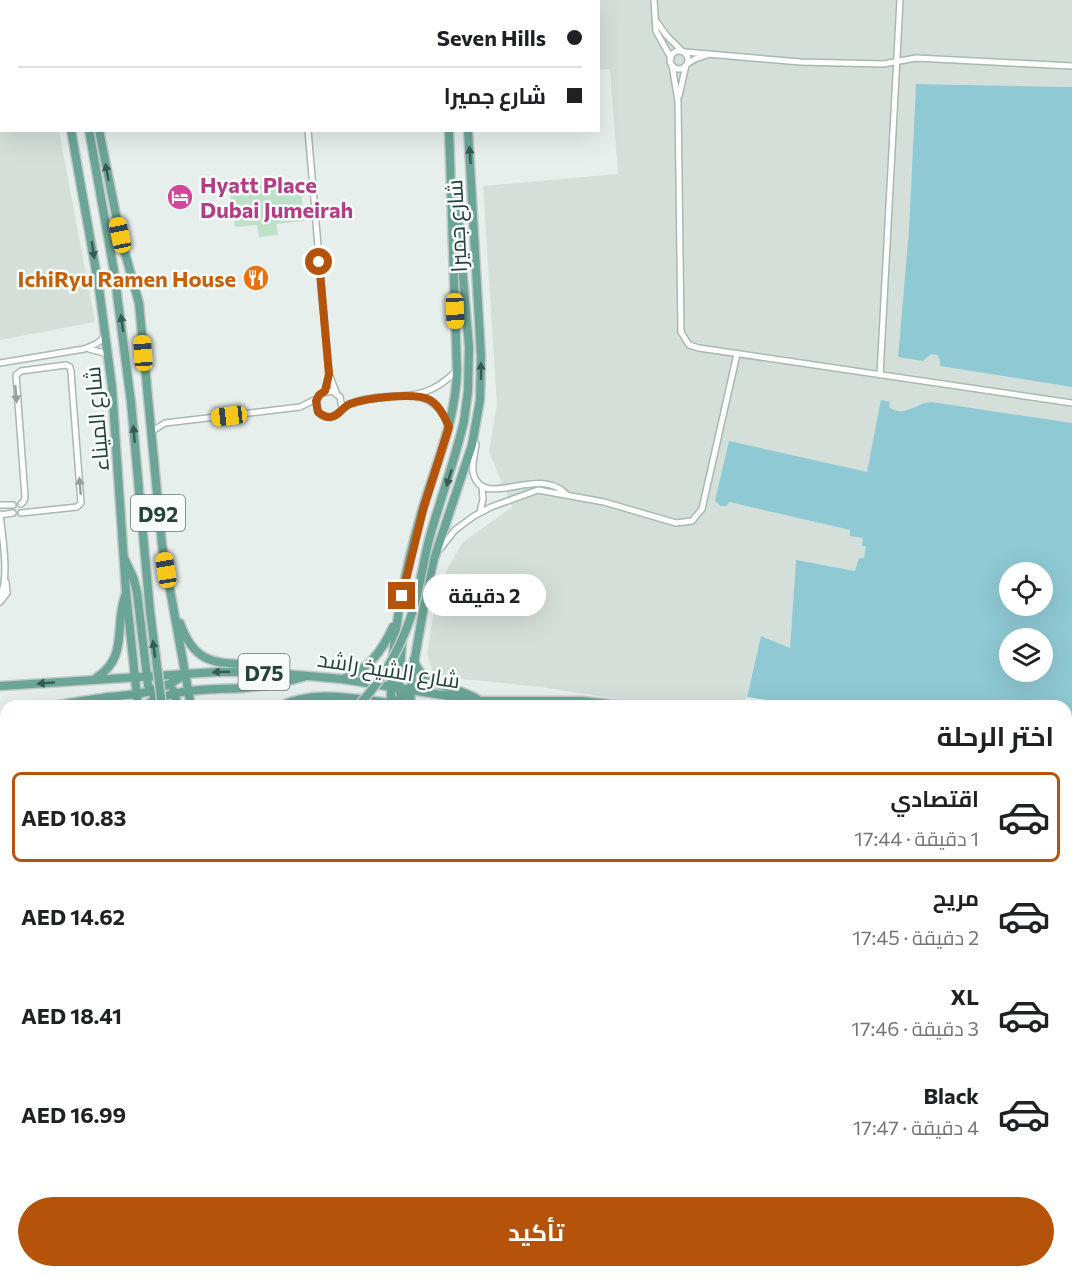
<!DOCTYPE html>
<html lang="ar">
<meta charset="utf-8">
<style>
body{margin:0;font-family:Commissioner,Cairo,sans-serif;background:#f2f2f2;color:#202124;direction:rtl;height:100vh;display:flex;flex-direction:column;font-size:22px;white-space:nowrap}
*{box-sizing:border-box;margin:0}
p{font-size:20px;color:#757577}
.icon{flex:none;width:33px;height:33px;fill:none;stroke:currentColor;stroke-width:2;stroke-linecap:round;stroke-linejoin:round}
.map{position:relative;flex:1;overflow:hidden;direction:ltr}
.sheet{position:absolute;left:0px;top:700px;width:1072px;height:578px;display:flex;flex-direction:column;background:#fff;border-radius:18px 18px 0 0;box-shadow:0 6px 24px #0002;direction:rtl}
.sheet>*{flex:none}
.top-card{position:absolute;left:0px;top:0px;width:600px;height:132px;box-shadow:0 6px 24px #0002;direction:rtl;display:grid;align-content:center;height:132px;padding:0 18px;background:#fff}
.controls{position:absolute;left:999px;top:562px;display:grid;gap:12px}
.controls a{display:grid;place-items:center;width:54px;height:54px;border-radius:50%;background:#fff;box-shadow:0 6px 24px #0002;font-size:30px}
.end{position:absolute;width:27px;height:27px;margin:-14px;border:8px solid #b45309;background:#fff;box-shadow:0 0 0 3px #fff}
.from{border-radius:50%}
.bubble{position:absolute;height:42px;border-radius:21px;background:#fff;box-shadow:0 6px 24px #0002;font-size:20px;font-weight:700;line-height:42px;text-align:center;direction:rtl}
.car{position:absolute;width:18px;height:36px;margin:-18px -9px;border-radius:8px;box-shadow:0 0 4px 2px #0007;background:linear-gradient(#f5c518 24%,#345 0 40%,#f5c518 0 76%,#345 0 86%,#f5c518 0)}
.top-card b{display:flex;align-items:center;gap:21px;height:57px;font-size:22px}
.top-card b+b{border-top:2px solid #e0e0e0}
.top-card i{width:15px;height:15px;background:#202124}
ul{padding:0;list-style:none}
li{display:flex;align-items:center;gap:18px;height:90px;margin:0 12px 9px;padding:0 6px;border:3px solid transparent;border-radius:9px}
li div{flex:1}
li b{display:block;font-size:22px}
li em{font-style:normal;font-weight:700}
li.selected{border-color:#b45309}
li>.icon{width:54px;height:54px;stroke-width:1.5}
h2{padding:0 18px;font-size:27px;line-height:72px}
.action{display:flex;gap:12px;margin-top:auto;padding:12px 18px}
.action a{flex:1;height:69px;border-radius:36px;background:#b45309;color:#fff;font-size:24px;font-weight:700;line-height:69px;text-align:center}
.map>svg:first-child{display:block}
.built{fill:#d4dfda}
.green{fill:#bfe0c8}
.water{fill:#8ec9d4;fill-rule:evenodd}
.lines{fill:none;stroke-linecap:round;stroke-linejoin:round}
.minor-casing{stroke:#a8b8b2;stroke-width:8}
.tertiary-casing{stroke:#a8b8b2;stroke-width:10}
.secondary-casing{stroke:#a4bbb3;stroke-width:10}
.primary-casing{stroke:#c2cac8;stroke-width:11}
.trunk-casing{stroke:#c2cac8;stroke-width:12}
.minor{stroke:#fff;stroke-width:5}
.tertiary{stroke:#fff;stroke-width:7}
.secondary{stroke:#fff;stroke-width:8}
.primary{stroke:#6aa596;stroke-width:8}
.trunk{stroke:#4c8a7c;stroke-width:9}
.primary-bridge-casing{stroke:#c2cac8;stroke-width:11;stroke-linecap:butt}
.primary-bridge{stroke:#6aa596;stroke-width:8}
.oneway{fill:#365b51}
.oneway2{fill:#92a09c}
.route{stroke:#b45309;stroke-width:8}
.labels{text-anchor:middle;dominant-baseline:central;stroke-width:5;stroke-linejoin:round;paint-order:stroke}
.shield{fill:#f7fbf9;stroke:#637a73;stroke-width:1.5}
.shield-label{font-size:21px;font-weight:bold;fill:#24423a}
.hotel-label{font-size:22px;font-weight:bold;fill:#b23c85;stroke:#f7fbf9;text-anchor:start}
.street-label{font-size:22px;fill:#24423a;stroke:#f7fbf9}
.food-label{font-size:22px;font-weight:bold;fill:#c56008;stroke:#f7fbf9;text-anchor:end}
</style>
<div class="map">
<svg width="1072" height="1277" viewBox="0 0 1072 1277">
<rect width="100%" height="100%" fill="#e6efeb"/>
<!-- built -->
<g class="built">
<polygon points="555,0 1072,0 1072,87 916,84 909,230 898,356 923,361 931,354 936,354 939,358 940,366 1072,387 1072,423 932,402 917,405 906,412 898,412 889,407 870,457 867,472 715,501 721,506 727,506 729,502 850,530 864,538 863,546 866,546 864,559 855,571 796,561 790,648 761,637 744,706 663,706 541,687 442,677 434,673 430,664 427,654 434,611 443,577 462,543 512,507 489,452 497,405 483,186 618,174 610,69 599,70 598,2"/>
<polygon points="0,66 1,66 2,130 59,131 95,322 0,340"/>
</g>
<!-- green -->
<g class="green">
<polygon points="281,178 281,183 285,183 287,191 301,189 304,221 276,224 278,235 259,237 257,225 235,227 229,185"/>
<polygon points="1066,973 1072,974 1072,1233 1067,1237"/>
<polygon points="777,1272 1020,1272 1014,1277 776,1277"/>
</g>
<!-- water -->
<g class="water">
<path d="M916,84L1072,87V387L940,366C940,358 939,354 931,354L923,361L898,357L909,230Z"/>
<path d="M881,400L890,402L889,407C906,419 915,402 932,402L1072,423V775L1067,773L1066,706H806L747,697L761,636L790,648L796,560L855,571L859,558H864L866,546H862L863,538L850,536V530L729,502L727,506H721L715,501L729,441L867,472ZM1010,573H1042V606H1010ZM1010,639H1042V672H1010Z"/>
</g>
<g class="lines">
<!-- minor casing -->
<g class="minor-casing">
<g id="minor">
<polyline points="172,0 172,2"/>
<polyline points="654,0 656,31 671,58"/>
<polyline points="656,21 667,36 682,51"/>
<circle cx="679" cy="60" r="9"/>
<polyline points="685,52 800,62 883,64 916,58 1072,66"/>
<polyline points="687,64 695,59 707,55"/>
<polyline points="672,65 678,101 681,332 689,345 699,348 1072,403"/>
<polyline points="679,96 686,65"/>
<polyline points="308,130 329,374 336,392"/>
<polyline points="89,349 108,354"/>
<polyline points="0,363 84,349 96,344 106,336"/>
<polyline points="880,375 900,0"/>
<path d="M414,396C432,398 441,409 449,425"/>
<path d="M342,408L340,397L332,391L322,393C314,401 314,416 328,417C338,417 343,406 352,403C394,388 420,409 457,370"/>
<polyline points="151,432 165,423 300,407 316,399"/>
<path d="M476,444C475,453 472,463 473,472C481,512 536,465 565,493"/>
<polyline points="21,504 24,501 25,497 16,375 21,371 66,365 70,367 71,372 81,503 77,507 21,513"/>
<polyline points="0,505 13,505"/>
<polyline points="480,512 483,499 482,486"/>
<path d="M0,514C2,534 10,579 0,596"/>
<polyline points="0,515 13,513"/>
<polyline points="440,549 455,530 474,516 491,507 538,490 604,502 676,523 692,521 702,509 737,354"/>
<polyline points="0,602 7,593 6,582"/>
<polyline points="1066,874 1072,875"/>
<polyline points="0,917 6,922"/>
<polyline points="0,1049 6,1049"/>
<polyline points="1066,1098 1072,1094"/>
<polyline points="0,1224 6,1223"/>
<polyline points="49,1272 49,1277"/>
<polyline points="547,1272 549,1277"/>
<polyline points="568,1272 569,1277"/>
<polyline points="730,1272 731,1277"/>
</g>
</g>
<!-- tertiary casing -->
<g class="tertiary-casing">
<g id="tertiary">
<polyline points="427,2 428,0"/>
<polyline points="425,1272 425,1277"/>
<polyline points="441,1272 441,1277"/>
</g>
</g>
<!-- secondary casing -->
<g class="secondary-casing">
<g id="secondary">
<polyline points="0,48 2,48"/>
<polyline points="0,64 2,64"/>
<polyline points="0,782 6,788"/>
<polyline points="155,1277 157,1272"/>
</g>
</g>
<!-- primary casing -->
<g class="primary-casing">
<g id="primary">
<polyline points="47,0 47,2"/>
<polyline points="71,0 71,2"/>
<polyline points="443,0 443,2"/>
<polyline points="458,0 458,2"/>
<polyline points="71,130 99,288 112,387 126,592 138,706"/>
<polyline points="89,130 114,271 131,402"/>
<polyline points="99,130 120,235 139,303 162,545 191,706"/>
<polyline points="456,194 469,347 468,391 464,421"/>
<polyline points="125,560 133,577 137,592 148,685 154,696 166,706"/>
<path d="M180,623C200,680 234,655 278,670"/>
<polyline points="402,641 399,688 403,706"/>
<path d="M414,660C423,689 455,685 477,699"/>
<path d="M96,678C129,657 114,627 125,596"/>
<path d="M343,679C368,670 382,651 393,627"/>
<polyline points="0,686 217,672 263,672 342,679 480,701 582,701 628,706"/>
<polyline points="173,690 178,706"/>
<path d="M53,706C71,702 90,700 109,697C138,694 161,693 185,674"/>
<path d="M144,706C174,687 209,690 243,688C264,686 284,683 303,677"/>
<polyline points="197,706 285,706"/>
<path d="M280,706C316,689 353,699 391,703L400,699L410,690"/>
<path d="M391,706C390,639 404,572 423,507C437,461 456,419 457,370L449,130"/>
<polyline points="406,706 424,706"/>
<polyline points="410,706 412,675 427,588 434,559 472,445 480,400 481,356 468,130"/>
<polyline points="1066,807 1072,808"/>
<polyline points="1066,841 1072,843"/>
<polyline points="186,1272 186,1277"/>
<polyline points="196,1272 196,1277"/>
<polyline points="211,1272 211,1277"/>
<polyline points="229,1272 229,1277"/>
<polyline points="235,1272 236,1277"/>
</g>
</g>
<!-- trunk casing -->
<g class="trunk-casing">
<g id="trunk">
<polyline points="0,744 6,746"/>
<polyline points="172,1272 173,1277"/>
</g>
</g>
<!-- minor -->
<use href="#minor" class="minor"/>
<!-- tertiary -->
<use href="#tertiary" class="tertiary"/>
<!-- secondary -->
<use href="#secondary" class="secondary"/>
<!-- primary -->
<use href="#primary" class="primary"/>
<!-- trunk -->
<use href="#trunk" class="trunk"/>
<!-- primary-bridge casing -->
<g class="primary-bridge-casing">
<g id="primary-bridge">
<polyline points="131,402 150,611 162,706"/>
<path d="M358,706C386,676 404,643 415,603C421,581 424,558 430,536C441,497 455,460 464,421"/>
<polyline points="0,725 6,726"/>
</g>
</g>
<!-- primary-bridge -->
<use href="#primary-bridge" class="primary-bridge"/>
</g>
<!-- one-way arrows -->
<defs><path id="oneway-solid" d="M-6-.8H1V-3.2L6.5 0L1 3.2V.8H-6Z" transform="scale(1.5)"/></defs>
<g class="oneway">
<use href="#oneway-solid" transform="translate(470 155) rotate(-94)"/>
<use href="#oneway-solid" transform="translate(107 172) rotate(-101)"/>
<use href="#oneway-solid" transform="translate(93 250) rotate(81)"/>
<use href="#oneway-solid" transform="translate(122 323) rotate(-98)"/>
<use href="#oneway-solid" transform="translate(481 371) rotate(-90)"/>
<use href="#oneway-solid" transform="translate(134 434) rotate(-95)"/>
<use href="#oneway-solid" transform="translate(449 478) rotate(107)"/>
<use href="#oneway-solid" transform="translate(154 649) rotate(-97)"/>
<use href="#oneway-solid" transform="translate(221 672) rotate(178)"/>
<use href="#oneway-solid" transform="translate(46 683) rotate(176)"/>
</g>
<g class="oneway2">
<use href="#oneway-solid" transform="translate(16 394) rotate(85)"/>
<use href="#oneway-solid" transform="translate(80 486) rotate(-95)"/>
</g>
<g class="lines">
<!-- route -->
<path class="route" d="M319,262L329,374L325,391L319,395L316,401L318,412C322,415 326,418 331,417C339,416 342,407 350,404C366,398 415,392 430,400C439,405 445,417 449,427L423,510L402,596"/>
</g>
<!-- icons -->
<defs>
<g id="hotel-disc" transform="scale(1.35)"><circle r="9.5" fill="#d1479c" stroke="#f7fbf9"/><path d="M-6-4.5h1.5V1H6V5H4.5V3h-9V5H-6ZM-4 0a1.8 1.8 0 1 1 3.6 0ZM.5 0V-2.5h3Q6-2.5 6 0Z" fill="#fff"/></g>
<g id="restaurant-disc" transform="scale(1.35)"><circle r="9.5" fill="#e8710a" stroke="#f7fbf9"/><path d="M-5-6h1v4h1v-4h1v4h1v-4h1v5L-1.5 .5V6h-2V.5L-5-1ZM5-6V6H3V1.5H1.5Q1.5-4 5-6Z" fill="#fff"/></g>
</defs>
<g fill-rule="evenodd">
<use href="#hotel-disc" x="180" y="197"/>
<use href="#restaurant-disc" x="256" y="278"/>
</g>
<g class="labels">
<!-- shield labels -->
<g class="shield">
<rect x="131" y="495" width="54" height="36" rx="4.5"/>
<rect x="238.5" y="654" width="51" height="36" rx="4.5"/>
</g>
<g class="shield-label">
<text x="158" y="513">D92</text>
<text x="264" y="672">D75</text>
</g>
<!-- hotel labels -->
<g class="hotel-label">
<text x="200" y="184">Hyatt Place<tspan x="200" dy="25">Dubai Jumeirah</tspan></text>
</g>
<!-- street labels -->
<g class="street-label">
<text transform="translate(456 226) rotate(-93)">شارع جميرا</text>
<text transform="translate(96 419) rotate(-95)">شارع الميناء</text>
<text transform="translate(389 669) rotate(9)">شارع الشيخ راشد</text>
</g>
<!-- food labels -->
<g class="food-label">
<text x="236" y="278">IchiRyu Ramen House</text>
</g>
</g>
</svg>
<div class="controls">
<a><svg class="icon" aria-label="locate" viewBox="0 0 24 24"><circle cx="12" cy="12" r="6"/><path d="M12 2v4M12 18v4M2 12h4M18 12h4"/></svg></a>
<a><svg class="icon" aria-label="layers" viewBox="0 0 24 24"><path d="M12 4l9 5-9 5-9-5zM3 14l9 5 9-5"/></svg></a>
</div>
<i class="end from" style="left:319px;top:262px"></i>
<i class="end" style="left:402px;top:596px"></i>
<div class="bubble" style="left:423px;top:574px;width:123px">2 دقيقة</div>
<i class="car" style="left:120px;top:235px;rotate:348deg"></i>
<i class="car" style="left:455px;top:311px;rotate:178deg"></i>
<i class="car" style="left:143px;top:353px;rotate:356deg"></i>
<i class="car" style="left:229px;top:416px;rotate:263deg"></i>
<i class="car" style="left:166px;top:570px;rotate:351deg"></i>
<div class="top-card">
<b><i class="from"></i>Seven Hills</b>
<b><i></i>شارع جميرا</b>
</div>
<section class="sheet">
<h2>اختر الرحلة</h2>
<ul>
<li class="selected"><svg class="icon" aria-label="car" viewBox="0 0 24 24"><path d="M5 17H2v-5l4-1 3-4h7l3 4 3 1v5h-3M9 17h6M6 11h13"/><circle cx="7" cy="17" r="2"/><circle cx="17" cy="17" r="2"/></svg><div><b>اقتصادي</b><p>1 دقيقة · 17:44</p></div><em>AED 10.83</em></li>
<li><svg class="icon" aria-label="car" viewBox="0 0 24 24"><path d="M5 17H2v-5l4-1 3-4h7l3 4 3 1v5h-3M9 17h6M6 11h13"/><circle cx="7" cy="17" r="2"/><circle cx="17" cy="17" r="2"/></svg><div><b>مريح</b><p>2 دقيقة · 17:45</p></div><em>AED 14.62</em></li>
<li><svg class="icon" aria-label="car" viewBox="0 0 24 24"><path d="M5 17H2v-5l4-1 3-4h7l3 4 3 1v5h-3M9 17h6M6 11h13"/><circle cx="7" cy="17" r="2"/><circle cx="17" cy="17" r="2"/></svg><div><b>XL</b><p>3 دقيقة · 17:46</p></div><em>AED 18.41</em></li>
<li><svg class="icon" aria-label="car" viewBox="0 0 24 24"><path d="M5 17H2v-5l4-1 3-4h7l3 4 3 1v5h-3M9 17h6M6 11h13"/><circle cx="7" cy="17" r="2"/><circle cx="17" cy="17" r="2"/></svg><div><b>Black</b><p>4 دقيقة · 17:47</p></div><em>AED 16.99</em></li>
</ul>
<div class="action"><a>تأكيد</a></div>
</section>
</div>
